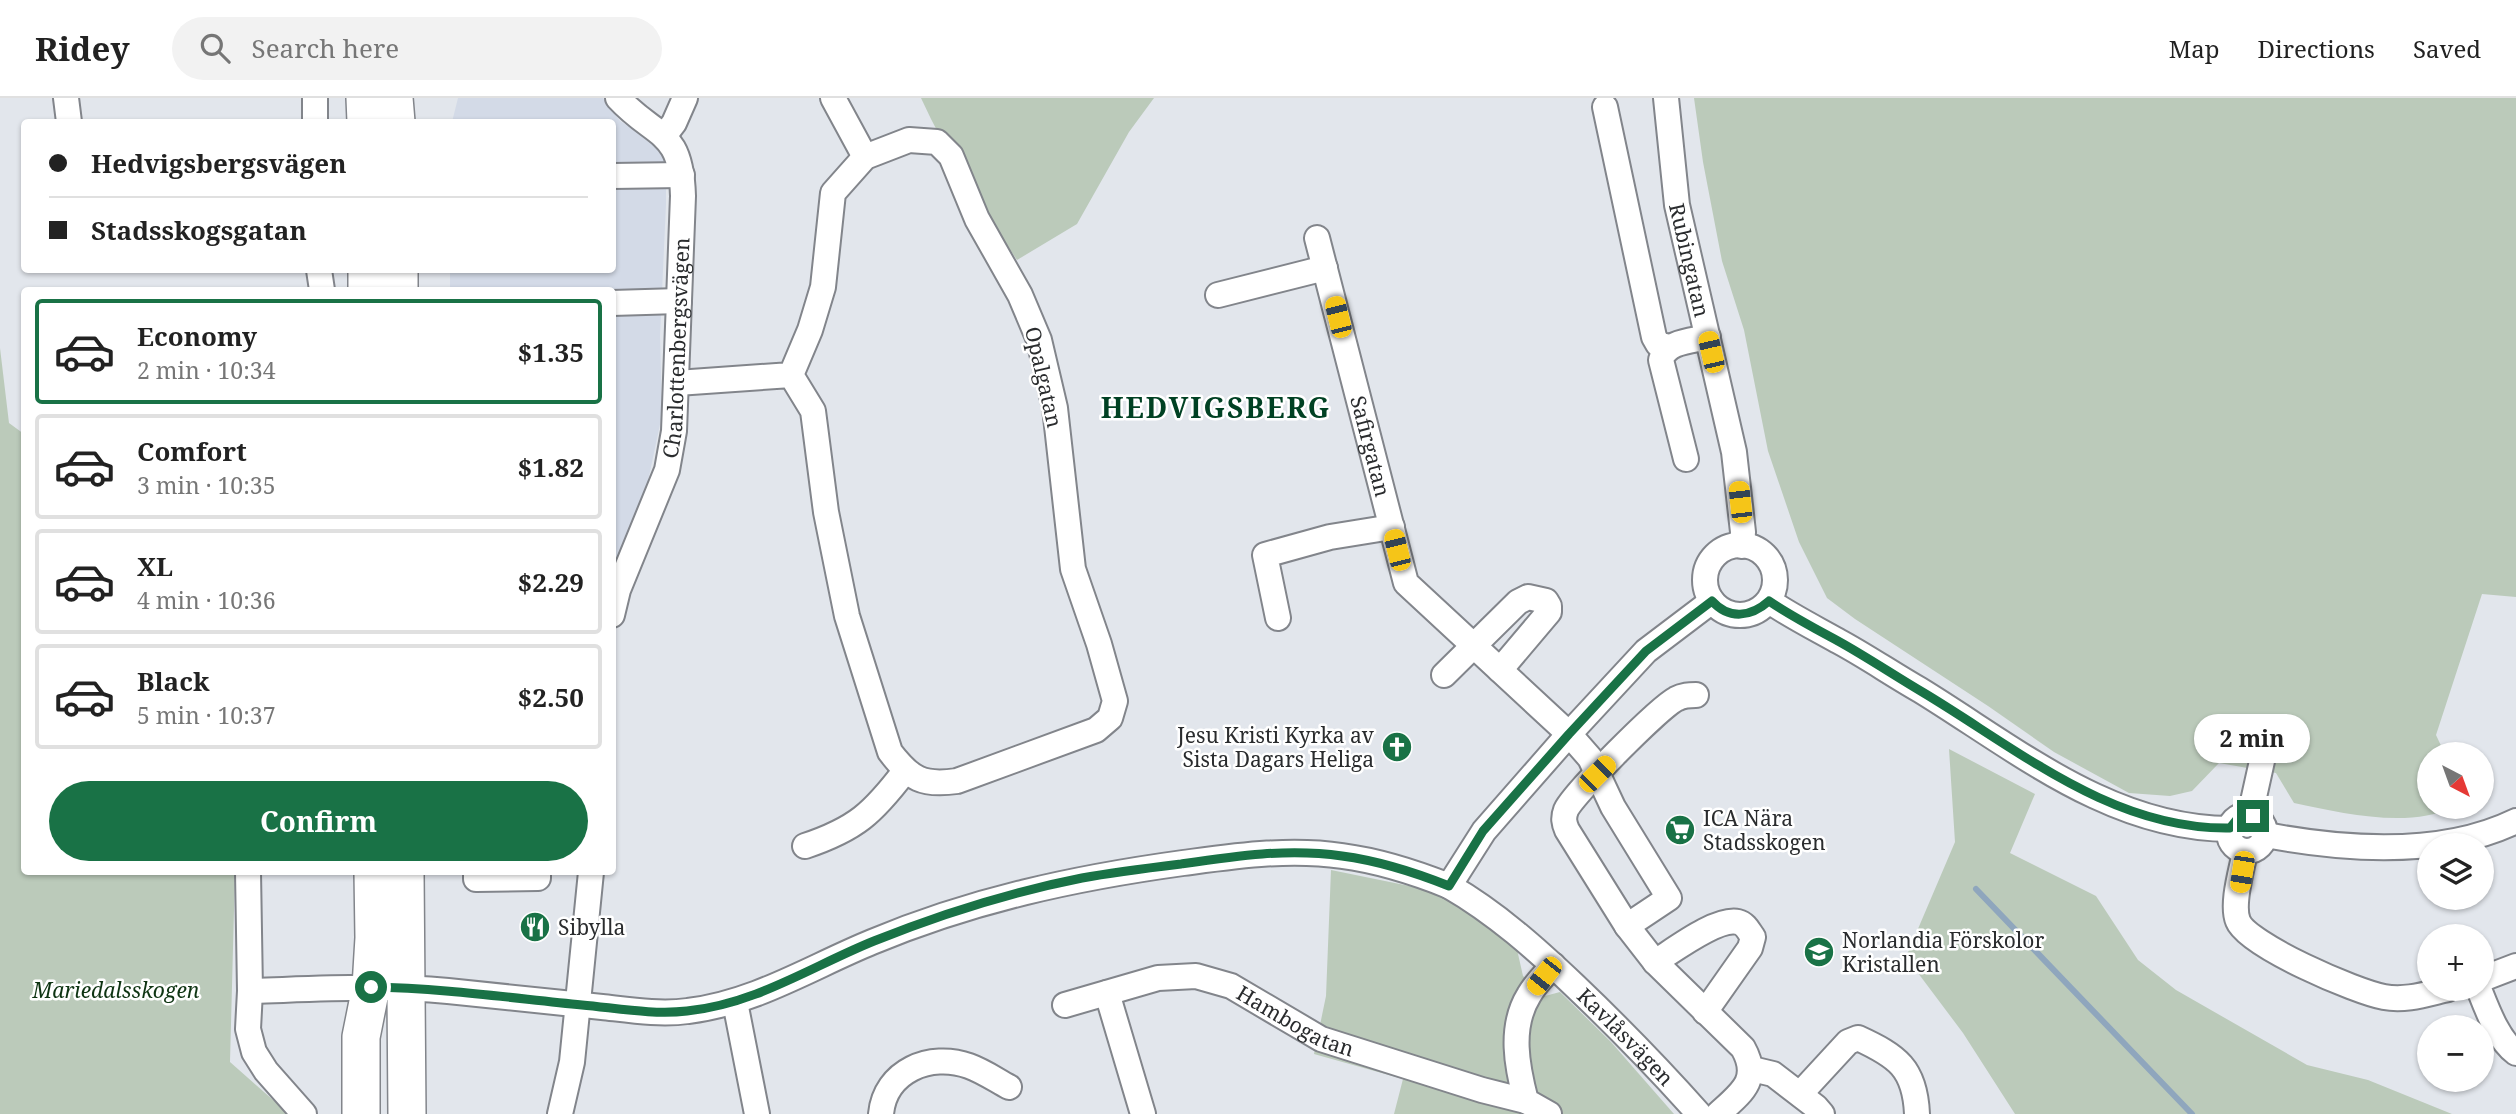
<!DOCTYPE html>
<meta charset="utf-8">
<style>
body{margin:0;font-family:"Noto Serif",serif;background:#f2f2f2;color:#222;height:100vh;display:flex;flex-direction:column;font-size:26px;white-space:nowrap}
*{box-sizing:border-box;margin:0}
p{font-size:23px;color:#767676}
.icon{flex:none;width:38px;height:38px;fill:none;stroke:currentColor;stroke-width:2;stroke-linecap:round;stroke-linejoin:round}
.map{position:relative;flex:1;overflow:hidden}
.panel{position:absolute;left:21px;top:189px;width:595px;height:588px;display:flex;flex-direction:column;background:#fff;border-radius:7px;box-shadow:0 2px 5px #0004}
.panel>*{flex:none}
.guide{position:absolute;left:21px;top:21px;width:595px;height:154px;border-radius:7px;box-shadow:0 2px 5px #0004;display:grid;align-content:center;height:154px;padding:0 28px;background:#fff}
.needle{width:46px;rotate:139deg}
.tools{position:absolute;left:2417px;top:644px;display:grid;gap:14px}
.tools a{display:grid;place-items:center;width:77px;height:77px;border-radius:50%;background:#fff;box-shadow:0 2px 5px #0004;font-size:35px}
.end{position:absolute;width:32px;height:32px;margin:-16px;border:9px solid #197246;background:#fff;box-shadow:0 0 0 4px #fff}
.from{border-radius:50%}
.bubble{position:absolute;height:49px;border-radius:24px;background:#fff;box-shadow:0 2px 5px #0004;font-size:23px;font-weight:700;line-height:49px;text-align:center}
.car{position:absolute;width:21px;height:42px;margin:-21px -10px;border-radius:9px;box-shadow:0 0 5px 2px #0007;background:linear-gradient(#f5c518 24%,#345 0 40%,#f5c518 0 76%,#345 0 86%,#f5c518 0)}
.guide b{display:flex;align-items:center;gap:24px;height:66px;font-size:26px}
.guide b+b{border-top:2px solid #e0e0e0}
.guide i{width:18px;height:18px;background:#222}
ul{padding:12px 0 0;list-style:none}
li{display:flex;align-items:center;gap:21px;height:105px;margin:0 14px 10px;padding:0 14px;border:4px solid #e0e0e0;border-radius:7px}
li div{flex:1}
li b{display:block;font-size:26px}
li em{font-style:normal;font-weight:700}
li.active{border-color:#197246}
li>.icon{width:63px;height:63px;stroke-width:1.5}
.cta{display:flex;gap:14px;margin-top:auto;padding:14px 28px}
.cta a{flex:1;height:80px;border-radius:42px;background:#197246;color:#fff;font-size:28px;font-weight:700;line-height:80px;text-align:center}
header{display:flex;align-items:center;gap:42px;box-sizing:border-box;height:98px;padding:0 35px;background:#fff;border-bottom:2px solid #e0e0e0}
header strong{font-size:33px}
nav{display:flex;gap:38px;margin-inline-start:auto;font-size:24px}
.search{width:490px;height:63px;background:#f2f2f2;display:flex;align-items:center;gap:18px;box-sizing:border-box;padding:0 24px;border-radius:38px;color:#767676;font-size:26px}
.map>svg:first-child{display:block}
.built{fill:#d3dae7}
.green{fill:#bbcaba}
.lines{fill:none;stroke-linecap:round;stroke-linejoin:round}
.stream{stroke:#8fa6bd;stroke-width:6}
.minor-casing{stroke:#82858b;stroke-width:28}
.highway-casing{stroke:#82858b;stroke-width:40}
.minor{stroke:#fff;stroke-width:24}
.highway{stroke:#fff;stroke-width:37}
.route{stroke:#197246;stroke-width:9}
.labels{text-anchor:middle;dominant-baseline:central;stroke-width:5;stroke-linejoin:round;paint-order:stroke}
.street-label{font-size:21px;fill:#2a2c2e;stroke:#fff}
.poi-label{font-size:21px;fill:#2a2c2e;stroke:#fff;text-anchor:start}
.park-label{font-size:21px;font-style:italic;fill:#0e3412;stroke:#fff}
.district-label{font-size:28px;font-weight:bold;letter-spacing:2px;fill:#004123;stroke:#fff}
</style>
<header>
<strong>Ridey</strong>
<div class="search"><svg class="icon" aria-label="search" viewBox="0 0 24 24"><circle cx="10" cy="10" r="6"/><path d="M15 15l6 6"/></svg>Search here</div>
<nav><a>Map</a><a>Directions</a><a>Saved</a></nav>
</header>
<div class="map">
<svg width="2516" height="1016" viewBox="0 0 2516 1016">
<rect width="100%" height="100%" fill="#e2e6ec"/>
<!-- built -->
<polygon class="built" points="458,0 603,0 620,23 666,52 666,106 660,238 662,317 648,383 613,475 612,192 450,192 450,172 612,172 612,24 452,24"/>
<!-- green -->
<g class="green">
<path d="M921,0H1154L1129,34L1077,126L1017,162C982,110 947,57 921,0Z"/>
<path d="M1694,0H2516V499L2482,496L2436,637L2445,656H2429V709H2454C2408,731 2342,715 2294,705L2276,675L2219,665L2192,693L2170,698L2129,695L2054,654L1988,608L1855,521L1827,500L1799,444L1768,353L1744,232L1722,163L1703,64Z"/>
<polygon points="0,250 9,325 24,336 24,774 235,774 230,964 289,1016 0,1016"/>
<polygon points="1949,651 2035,696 2010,755 2096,798 2138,862 2176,892 2307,967 2368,982 2452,1016 2015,1016 1963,935 1906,859 1955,744"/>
<polygon points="1331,772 1434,793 1516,847 1523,878 1545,898 1560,894 1611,944 1674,1016 1394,1016 1403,981 1314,956 1326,898"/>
</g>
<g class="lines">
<!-- stream -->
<polyline class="stream" points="1976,791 2192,1016"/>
<!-- minor casing -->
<g class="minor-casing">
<g id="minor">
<polyline points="66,0 69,24"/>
<polyline points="315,0 315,24"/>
<polyline points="833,0 865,59"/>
<path id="s1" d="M1666,0L1677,107L1734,354L1743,434L1742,448"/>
<polyline points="1605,9 1654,239 1658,246 1669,249"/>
<polyline points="664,38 674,25 685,0"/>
<polyline points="612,78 682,77"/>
<path id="s2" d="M1317,140L1406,485L1569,636L1590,660L1613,709L1669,800L1627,828L1655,864L1743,950C1761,982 1741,995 1718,1016"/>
<polyline points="319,172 322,192"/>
<polyline points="1218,197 1325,170"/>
<polyline points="612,205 679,203"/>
<path d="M677,285L791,277L813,313L826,414L847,518L890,654C911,681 922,688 957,683L1096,632L1110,620L1115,603L1099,546L1073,471L1055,310L1039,242L1020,197L977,121L951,58L937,44L909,42L865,59L833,95L823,189L810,232L791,277"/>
<path d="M1686,361L1661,262C1666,243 1692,243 1708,239"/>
<circle cx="1740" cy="482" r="35"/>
<path d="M1769,503C1791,518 1815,530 1838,543C1866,558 1892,576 1920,592C2016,651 2111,731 2230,731"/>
<path id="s3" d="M612,517L618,492L667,372L674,333L683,98C681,30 656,41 618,0"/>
<polyline points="1278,520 1265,457 1330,439 1392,429"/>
<polyline points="1444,577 1518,504 1528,499 1546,503 1549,508 1549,514 1500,572"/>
<circle cx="2247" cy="735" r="18"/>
<polyline points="2250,717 2262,663"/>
<path d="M2266,737C2345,752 2442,759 2516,723"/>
<path d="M805,748C856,731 873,715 905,673"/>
<path d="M2245,754C2242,771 2231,806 2238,823C2247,847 2356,894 2384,899C2406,903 2426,896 2448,891"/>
<polyline points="248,774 250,893 248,931 254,954 266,973 304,1016"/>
<polyline points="476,774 476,781 538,780 538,774"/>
<path id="s4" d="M1449,788C1496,815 1536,851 1575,888C1618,929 1659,971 1699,1016"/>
<path d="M1627,828L1567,732C1564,725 1563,720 1566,712C1573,696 1659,610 1676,601C1683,597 1689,597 1696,597"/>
<path d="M1655,864C1673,853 1717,819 1738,824C1746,826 1749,834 1753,839L1750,850L1705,914"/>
<polyline points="2482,881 2516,868"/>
<path d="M2479,891C2487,911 2498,942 2516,955"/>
<path d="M250,893C316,891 382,887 448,893C499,898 550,904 602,909C629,912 660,917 688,913C755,905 811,869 872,844C973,802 1074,780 1183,765C1236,758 1289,750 1342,758C1380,763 1414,774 1449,788L1484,733L1569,636L1646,553L1712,503"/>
<polyline points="1107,895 1143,1016"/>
<polyline points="735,904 757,1016"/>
<path id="s5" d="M1065,907L1158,880L1196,878L1231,888L1321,941L1482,992L1526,1003"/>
<polyline points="1752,971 1773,976 1816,1009 1822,1016"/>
<path d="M1800,996L1848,944L1858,940C1897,958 1915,970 1917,1016"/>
<polyline points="560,1016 572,964 591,774"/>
<path d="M881,1016C885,973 930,954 969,968C983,973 996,982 1009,989"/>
<path d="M1549,1016L1526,1003C1517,969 1509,929 1529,897C1535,886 1545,877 1553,867"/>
</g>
</g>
<!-- highway casing -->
<g class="highway-casing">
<g id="highway">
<polyline points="365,0 366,24"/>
<polyline points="394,0 396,24"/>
<polyline points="399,172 399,192"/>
<polyline points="367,192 367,172"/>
<polyline points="405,774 407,1016"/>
<polyline points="361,1016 361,939 371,889 374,840 373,774"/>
</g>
</g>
<!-- minor -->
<use href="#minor" class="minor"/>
<!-- highway -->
<use href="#highway" class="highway"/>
</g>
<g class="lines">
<!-- route -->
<path class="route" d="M371,889C441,890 511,900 582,907C616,910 653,917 687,913C756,906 812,868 874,843C941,816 1011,794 1082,780C1115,774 1148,770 1181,766C1235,758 1288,750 1342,758C1380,763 1414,774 1449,788L1483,733L1569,636L1646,553L1712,503C1729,522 1751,519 1769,503C1791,518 1814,530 1838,543C1867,559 1895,578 1924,595C2019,652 2113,732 2230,730L2238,720L2253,718"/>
</g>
<!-- icons -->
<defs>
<g id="church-disc" transform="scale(1.575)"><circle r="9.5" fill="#197246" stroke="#fff"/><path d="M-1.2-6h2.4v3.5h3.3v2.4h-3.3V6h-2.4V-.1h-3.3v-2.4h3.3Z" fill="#fff"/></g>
<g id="supermarket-disc" transform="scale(1.575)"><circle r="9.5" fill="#197246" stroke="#fff"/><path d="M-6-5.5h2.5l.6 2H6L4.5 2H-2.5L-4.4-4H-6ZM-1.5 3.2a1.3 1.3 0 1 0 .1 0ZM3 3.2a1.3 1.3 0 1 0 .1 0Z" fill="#fff"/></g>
<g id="restaurant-disc" transform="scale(1.575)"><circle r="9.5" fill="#197246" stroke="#fff"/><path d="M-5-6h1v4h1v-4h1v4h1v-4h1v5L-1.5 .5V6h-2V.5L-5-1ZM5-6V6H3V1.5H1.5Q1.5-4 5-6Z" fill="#fff"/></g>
<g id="school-disc" transform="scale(1.575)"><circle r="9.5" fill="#197246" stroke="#fff"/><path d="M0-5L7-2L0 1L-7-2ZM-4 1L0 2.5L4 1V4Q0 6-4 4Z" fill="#fff"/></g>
</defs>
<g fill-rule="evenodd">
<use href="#church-disc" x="1397" y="649"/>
<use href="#supermarket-disc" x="1680" y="732"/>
<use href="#restaurant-disc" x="535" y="829"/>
<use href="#school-disc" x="1819" y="854"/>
</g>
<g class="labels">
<!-- street labels -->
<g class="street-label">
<text stroke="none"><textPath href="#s1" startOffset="164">Rubingatan</textPath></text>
<text stroke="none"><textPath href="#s3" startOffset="278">Charlottenbergsvägen</textPath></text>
<text transform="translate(1044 279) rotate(77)">Opalgatan</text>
<text stroke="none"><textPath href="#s2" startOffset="215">Safirgatan</textPath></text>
<text stroke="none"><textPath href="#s5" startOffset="245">Hambogatan</textPath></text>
<text stroke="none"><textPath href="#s4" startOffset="233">Kavlåsvägen</textPath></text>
</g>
<!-- poi labels -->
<g class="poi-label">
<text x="1374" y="637" text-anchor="end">Jesu Kristi Kyrka av<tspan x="1374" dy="24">Sista Dagars Heliga</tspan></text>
<text x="1703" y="720">ICA Nära<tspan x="1703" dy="24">Stadsskogen</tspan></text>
<text x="558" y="829">Sibylla</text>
<text x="1842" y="842">Norlandia Förskolor<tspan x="1842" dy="24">Kristallen</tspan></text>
</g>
<!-- park labels -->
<g class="park-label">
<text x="116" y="892">Mariedalsskogen</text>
</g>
<!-- district labels -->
<g class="district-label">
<text x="1216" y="309">HEDVIGSBERG</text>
</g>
</g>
</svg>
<div class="tools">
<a><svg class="needle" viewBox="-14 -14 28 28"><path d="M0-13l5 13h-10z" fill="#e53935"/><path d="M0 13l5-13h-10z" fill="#767676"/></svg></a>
<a><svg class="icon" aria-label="layers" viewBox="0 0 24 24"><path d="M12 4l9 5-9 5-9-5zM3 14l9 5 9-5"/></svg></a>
<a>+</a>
<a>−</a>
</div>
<i class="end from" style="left:371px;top:889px"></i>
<i class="end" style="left:2253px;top:718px"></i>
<div class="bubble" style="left:2194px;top:616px;width:116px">2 min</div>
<i class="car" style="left:1338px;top:219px;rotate:346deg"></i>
<i class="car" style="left:1711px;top:254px;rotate:347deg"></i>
<i class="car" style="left:1740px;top:404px;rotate:354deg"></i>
<i class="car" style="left:1397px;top:452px;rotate:346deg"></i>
<i class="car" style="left:1597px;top:676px;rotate:45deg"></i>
<i class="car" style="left:2242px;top:774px;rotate:189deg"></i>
<i class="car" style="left:1544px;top:878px;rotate:218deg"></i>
<div class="guide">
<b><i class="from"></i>Hedvigsbergsvägen</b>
<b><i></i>Stadsskogsgatan</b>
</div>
<section class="panel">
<ul>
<li class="active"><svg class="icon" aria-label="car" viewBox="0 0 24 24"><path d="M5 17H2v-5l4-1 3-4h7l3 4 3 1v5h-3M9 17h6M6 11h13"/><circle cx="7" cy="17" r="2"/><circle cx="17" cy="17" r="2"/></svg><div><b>Economy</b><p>2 min · 10:34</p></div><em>$1.35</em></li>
<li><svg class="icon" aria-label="car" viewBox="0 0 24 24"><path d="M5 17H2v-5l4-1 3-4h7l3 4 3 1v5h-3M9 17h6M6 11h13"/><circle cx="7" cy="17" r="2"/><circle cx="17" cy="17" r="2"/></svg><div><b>Comfort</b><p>3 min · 10:35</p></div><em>$1.82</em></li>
<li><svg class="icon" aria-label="car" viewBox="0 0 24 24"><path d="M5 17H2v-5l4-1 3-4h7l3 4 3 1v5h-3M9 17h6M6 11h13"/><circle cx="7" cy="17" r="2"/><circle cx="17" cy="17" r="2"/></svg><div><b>XL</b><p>4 min · 10:36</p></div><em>$2.29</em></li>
<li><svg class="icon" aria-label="car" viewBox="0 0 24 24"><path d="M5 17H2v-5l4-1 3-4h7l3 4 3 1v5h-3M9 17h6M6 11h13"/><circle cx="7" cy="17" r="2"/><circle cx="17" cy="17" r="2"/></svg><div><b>Black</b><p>5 min · 10:37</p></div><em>$2.50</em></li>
</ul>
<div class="cta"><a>Confirm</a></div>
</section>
</div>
